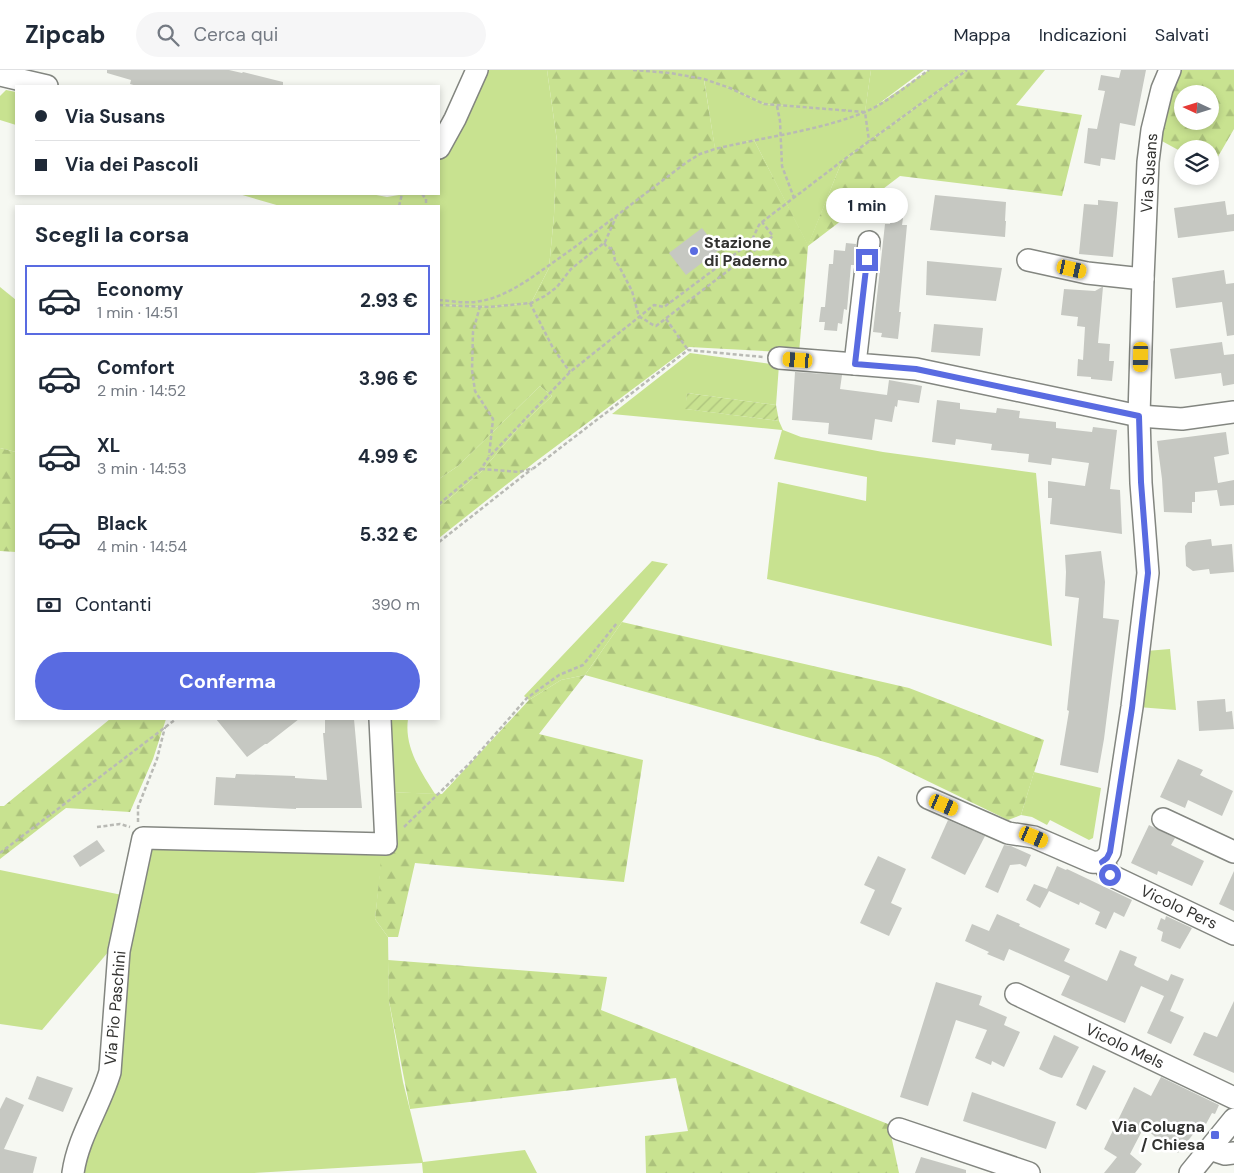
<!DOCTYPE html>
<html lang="it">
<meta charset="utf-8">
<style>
body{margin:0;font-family:"DM Sans",sans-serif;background:#f6f6f7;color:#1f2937;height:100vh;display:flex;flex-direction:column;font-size:19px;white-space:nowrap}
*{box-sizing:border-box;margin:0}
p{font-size:16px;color:#747a83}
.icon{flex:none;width:28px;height:28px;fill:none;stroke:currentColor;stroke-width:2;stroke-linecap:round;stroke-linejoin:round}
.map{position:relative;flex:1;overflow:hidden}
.panel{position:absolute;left:15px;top:135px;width:425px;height:515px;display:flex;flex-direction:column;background:#fff;border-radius:0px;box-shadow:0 2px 8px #0003}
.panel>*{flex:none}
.top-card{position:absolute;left:15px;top:15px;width:425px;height:110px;border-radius:0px;box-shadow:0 2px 8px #0003;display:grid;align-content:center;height:110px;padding:0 20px;background:#fff}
.needle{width:32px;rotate:274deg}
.buttons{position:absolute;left:1174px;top:15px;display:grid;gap:10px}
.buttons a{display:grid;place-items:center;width:45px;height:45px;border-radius:50%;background:#fff;box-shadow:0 2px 8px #0003;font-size:25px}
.end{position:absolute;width:22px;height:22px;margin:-11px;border:6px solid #596be1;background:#fff;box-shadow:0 0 0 2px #fff}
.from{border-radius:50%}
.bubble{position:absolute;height:35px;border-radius:18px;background:#fff;box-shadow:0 2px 8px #0003;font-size:16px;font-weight:700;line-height:35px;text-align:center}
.car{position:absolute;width:15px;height:30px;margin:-15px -8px;border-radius:6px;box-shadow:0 0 4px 1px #0007;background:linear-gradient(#f5c518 24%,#345 0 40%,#f5c518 0 76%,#345 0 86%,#f5c518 0)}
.top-card b{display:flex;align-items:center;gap:18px;height:48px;font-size:19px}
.top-card b+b{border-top:1px solid #e0e1e3}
.top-card i{width:12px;height:12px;background:#1f2937}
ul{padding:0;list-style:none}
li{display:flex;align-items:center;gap:15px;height:70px;margin:0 10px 8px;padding:0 10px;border:2px solid transparent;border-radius:0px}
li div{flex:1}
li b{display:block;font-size:19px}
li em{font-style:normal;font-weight:700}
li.active{border-color:#596be1}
li>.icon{width:45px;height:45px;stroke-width:1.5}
h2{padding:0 20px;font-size:22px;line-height:60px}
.pay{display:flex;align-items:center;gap:12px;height:55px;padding:0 20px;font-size:19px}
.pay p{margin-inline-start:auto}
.button{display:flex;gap:10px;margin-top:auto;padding:10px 20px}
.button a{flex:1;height:58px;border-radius:30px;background:#596be1;color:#fff;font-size:20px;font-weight:700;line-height:58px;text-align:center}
header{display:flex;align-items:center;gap:30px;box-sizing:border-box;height:70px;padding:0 25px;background:#fff;border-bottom:1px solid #e0e1e3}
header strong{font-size:24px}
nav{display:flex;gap:28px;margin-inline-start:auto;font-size:18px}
.search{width:350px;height:45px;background:#f6f6f7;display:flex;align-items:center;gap:12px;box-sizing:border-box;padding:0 18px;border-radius:28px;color:#747a83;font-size:19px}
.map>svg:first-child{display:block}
.grass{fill:#c8e290}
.forest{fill:url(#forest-firs);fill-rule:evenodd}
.garden{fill:url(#garden-furrows)}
.building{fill:#c6c8c2}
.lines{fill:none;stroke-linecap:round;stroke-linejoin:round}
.minor-casing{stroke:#838680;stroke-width:24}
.path{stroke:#b9bab5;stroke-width:2.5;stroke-dasharray:4 2.5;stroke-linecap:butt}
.minor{stroke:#fff;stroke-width:21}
.route{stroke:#596be1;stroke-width:6}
.poi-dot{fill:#596be1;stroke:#fff;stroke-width:2}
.labels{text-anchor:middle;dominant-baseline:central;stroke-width:5;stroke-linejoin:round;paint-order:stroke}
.street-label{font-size:16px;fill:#323230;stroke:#fff}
.poi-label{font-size:16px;font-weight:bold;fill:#323230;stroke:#fff;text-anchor:start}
</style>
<header>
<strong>Zipcab</strong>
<div class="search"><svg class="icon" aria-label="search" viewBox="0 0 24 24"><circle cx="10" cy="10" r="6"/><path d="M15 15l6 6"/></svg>Cerca qui</div>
<nav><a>Mappa</a><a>Indicazioni</a><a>Salvati</a></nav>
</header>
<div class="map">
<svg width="1234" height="1103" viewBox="0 0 1234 1103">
<defs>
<pattern id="forest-firs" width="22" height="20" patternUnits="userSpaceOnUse" patternTransform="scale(1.25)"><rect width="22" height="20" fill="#c8e290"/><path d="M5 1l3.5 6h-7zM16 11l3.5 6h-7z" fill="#acc27c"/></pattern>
<pattern id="garden-furrows" width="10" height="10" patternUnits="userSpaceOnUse" patternTransform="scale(1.25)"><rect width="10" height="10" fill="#c8e290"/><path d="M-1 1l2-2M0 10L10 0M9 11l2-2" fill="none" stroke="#acc27c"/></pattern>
</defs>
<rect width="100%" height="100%" fill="#f6f8f2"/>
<!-- grass -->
<g class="grass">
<polygon points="477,0 547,0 557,71 554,145 549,198 531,233 489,237 439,235 439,136 280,136 239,124 371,124 387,127 405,124 439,124 439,90"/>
<polygon points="871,0 924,0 873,38 929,0 967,0 842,91 808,176 754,70 715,79 704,9 730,18 764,34 865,41"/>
<polygon points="6,20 16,22 16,55 0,50 0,26"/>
<polygon points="0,217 16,230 16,382 0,378"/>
<polygon points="690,283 779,295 776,335 687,323 686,339 779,351 783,360 801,367 883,382 1036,403 1052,576 767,509 778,412 866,431 867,407 774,389 782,360 612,344"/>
<polygon points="540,316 552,326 520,356 481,402 439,437 439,409 458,396"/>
<polygon points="652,491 668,494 622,552 585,605 561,610 529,630 524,626"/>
<polygon points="1170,579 1176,640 1138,637 1146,581"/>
<path d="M384,649H408C404,677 421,702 435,724L388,722Z"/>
<polygon points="1034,702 1101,718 1093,768 1089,770 1050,750 1047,755 1032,747 1021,745"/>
<polygon points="151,776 383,779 375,849 388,867 389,931 403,1012 423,1092 525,1080 537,1103 423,1103 422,1093 254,1103 78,1103 100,1045 124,881"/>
<polygon points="0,800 122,825 109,881 42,960 0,954"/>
</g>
<!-- forest -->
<g class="forest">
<polygon points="547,0 871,0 865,42 764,34 730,18 704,10 715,78 754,70 808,175 842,91 967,0 1045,0 1016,35 1082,45 1062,126 900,106 808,176 799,283 689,277 535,392 439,468 439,437 481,402 520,356 552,326 540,316 458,396 439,409 439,235 489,237 531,233 549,198 554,145 557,71"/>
<path d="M1180,0H1234V59L1212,97L1210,96V79H1182V82L1160,70L1162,47ZM1182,24H1210V51H1182Z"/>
<polygon points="0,378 16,382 16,482 0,481"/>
<polygon points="622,552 909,618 1044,670 1021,745 1008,750 878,687 585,605 539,664 643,690 624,812 415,793 398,867 388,867 375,849 388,722 442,724 529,630 561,610 585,605"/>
<polygon points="110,649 166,649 153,689 130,742 66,738 0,789 0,736 4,736"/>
<polygon points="388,890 607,907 601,940 893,1056 891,1065 899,1103 646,1103 645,1066 688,1061 676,1008 410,1039 389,931"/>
</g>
<!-- garden -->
<polygon class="garden" points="687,323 776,335 779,351 685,339"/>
<!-- building -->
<g class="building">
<polygon points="107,0 229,0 242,3 243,2 283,12 283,16 137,16 130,14 131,10 107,3"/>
<polygon points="1121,0 1146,0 1135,56 1120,53 1115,90 1101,88 1100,96 1084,93 1088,58 1097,59 1105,21 1098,20 1101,5 1119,8"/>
<polygon points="935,125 1006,132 1005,151 1006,151 1005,167 930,160"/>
<polygon points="1098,130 1118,132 1113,187 1079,184 1084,134 1098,135"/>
<polygon points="1225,131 1227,145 1234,144 1234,161 1178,168 1174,138"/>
<polygon points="891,146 903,148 902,155 907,155 899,242 901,242 898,269 881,267 882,263 873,262 885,154 890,154"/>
<polygon points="702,158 719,180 686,205 669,183"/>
<polygon points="846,173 856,174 854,195 851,195 847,240 844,239 842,254 838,253 837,261 824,260 825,252 819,252 821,237 825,237 829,194 833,194 834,180 845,181"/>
<polygon points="927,191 1002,198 996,231 926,225"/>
<polygon points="1224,200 1226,214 1234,213 1234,265 1227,266 1222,232 1176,238 1172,208"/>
<polygon points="1102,217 1103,217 1098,273 1110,274 1109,291 1114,291 1112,311 1091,309 1091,307 1077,306 1078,289 1083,290 1085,257 1077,256 1078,247 1061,245 1064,219 1095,221"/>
<polygon points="934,254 983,258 980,286 931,282"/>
<polygon points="1222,272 1224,285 1234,284 1234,314 1223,316 1221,303 1175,309 1170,279"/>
<polygon points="795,302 842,305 840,319 887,325 889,310 922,316 919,333 898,330 897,337 895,336 892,352 875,349 872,370 828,364 829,353 792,350"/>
<polygon points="937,330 960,333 960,339 996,343 997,338 1020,341 1019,348 1056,352 1056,358 1092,362 1093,357 1117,360 1110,419 1120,420 1122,464 1050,454 1052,428 1048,428 1048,411 1085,416 1089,393 1052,388 1051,395 1028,392 1029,384 991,380 992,374 956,369 955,375 932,372"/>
<polygon points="1226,362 1229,384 1214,387 1218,413 1234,410 1234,435 1220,436 1217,420 1195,422 1195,432 1192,432 1192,443 1164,442 1162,409 1157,371"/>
<polygon points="1211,469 1212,476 1232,474 1234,502 1210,504 1209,499 1193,501 1186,496 1185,476 1188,472"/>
<polygon points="1101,481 1105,512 1103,548 1119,550 1104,669 1098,703 1060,695 1069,641 1067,640 1079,528 1065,526 1066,502 1065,485"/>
<polygon points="1225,629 1226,642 1232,641 1234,659 1199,661 1197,631"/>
<polygon points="216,649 299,649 267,674 265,674 247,687"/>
<polygon points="325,649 354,649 362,738 296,738 296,739 214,735 216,707 235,708 236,704 295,706 295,708 327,710 323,663 325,663"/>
<polygon points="1178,689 1203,700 1200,705 1233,721 1222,746 1188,730 1185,738 1160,727"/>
<polygon points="948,750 985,766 965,805 931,788"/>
<polygon points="1149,755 1175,768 1171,775 1204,791 1192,816 1158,801 1157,805 1131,793"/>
<polygon points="97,770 105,781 80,797 73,786"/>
<polygon points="1004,775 1011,776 1031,785 1026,797 1020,794 1010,795 998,823 985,817"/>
<polygon points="878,786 906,799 891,833 902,838 889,866 860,853 875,820 864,815"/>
<polygon points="1057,796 1066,800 1067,799 1132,830 1124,847 1114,842 1106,859 1095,854 1100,842 1080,832 1079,835 1049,821 1040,838 1026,830 1034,814 1047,819"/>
<polygon points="1234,801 1234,841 1219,834"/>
<polygon points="997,844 1020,854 1019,856 1070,879 1064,891 1107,911 1120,880 1137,887 1134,895 1137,897 1168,911 1171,904 1184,909 1170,941 1184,947 1171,974 1147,963 1164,926 1141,916 1125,953 1061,925 1070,906 1009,879 1004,891 987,884 989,882 965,871 972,854 989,861"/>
<polygon points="1166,846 1192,858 1180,879 1161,871 1163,862 1157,859 1161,848 1165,850"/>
<polygon points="936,912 982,926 979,935 1007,947 1004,955 1020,962 1004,997 992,991 991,995 975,988 987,960 956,950 928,1036 900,1027"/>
<polygon points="1234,931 1234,1003 1193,985 1204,962 1217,967"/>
<polygon points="1054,965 1079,977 1062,1008 1051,1005 1039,999"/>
<polygon points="1093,995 1106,1001 1086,1040 1076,1035"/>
<polygon points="37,1006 73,1018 63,1042 28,1029"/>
<polygon points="1161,1007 1219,1035 1215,1044 1212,1043 1206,1054 1203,1052 1178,1083 1169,1075 1168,1076 1162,1072 1162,1073 1144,1057 1130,1084 1142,1094 1135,1103 1104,1103 1117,1087 1104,1079 1134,1017 1151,1026"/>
<polygon points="972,1022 1056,1052 1046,1079 963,1051"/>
<polygon points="6,1027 24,1035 4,1079 37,1087 33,1103 0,1103 0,1039"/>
<polygon points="921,1087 966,1100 966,1103 915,1103"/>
</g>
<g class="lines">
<!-- minor casing -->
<g class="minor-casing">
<g id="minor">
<polyline points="0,5 47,16"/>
<polyline points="439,78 455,49 477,0"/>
<polyline points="869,172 855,294 916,299 1139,346 1182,349 1234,342"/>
<polyline points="1028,190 1087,203 1143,209"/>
<polyline points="779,288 855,294"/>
<path d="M928,728L1008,763L1034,767L1092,792C1101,793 1106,790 1110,782L1132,637L1148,503L1141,413L1139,346L1143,209L1148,92L1152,60L1162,19L1170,0"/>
<polyline points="1163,749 1234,782"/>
<polyline points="1103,792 1110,805 1234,864"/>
<polyline points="1016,924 1234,1028"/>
<polyline points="899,1059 1029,1103"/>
<polyline points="1210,1079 1225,1084 1234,1083"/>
<path d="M73,1103C78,1067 100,1036 110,1002L119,881L143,768L386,774L380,649"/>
<polyline points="1190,1103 1234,1049"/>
</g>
</g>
<!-- path -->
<g class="path">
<polyline points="633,0 670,3 704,9 730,18 764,34 865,42 869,71"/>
<polyline points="777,36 780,51 782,96 794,128"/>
<polyline points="422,124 426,129 426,136"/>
<polyline points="399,136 402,124"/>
<path d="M604,173L607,177L613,179L615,191L619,196L632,221L639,247C646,249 649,254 656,256L773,166L762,152"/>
<path d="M439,230C452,231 467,234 481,231C509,226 535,205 558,189C602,158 644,124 687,92L700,84L715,79C764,67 818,61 865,42C888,32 909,14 929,0"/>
<polyline points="530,233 553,278 570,302"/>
<polyline points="439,235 489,237 531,233 545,226 557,217 571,199 605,172 616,147"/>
<polyline points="480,236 473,262 472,300 475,321 493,349 489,386"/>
<polyline points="666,249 688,280"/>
<polyline points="481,399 519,402 534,398 688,280 763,287"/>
<polyline points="439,434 481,399 489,387 570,302 654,235 664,237 751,172 759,155 762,152 842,91 967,0"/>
<polyline points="439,472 532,399"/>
<polyline points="138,752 138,737 157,689 165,657"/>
<polyline points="97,757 120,754 130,757"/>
<polyline points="404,757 470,693 527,628 559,605 583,595 617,553"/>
<polyline points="0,783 176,649"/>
</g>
<!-- minor -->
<use href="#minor" class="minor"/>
</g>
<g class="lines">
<!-- route -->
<polyline class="route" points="867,190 855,294 916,299 1139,346 1141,412 1148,503 1132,638 1110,782 1107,788 1102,792 1110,805"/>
</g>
<!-- markers -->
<g class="poi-dot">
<circle cx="694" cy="181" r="5"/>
<rect x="1210" y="1060" width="10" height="10" rx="2.5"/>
</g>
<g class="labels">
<!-- street labels -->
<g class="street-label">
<text transform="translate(1149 103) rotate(-86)">Via Susans</text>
<text transform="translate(1179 837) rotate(25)">Vicolo Pers</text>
<text transform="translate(115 938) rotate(-85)">Via Pio Paschini</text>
<text transform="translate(1125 976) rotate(25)">Vicolo Mels</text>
</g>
<!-- poi labels -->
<g class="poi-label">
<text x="704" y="172">Stazione<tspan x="704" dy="18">di Paderno</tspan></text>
<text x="1205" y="1056" text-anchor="end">Via Colugna<tspan x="1205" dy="18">/ Chiesa</tspan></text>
</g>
</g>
</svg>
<div class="buttons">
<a><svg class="needle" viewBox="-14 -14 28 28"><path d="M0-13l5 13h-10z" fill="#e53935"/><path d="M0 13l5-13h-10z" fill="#747a83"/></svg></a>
<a><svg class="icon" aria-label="layers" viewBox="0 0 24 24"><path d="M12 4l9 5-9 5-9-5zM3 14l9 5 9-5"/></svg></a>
</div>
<i class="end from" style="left:1110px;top:805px"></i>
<i class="end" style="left:867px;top:190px"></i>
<div class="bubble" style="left:826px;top:118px;width:82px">1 min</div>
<i class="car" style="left:1072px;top:199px;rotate:103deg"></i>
<i class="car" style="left:1141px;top:287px;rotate:181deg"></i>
<i class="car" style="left:798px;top:290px;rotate:274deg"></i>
<i class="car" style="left:944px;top:735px;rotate:113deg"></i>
<i class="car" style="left:1034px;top:767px;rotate:113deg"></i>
<div class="top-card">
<b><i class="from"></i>Via Susans</b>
<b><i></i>Via dei Pascoli</b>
</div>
<section class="panel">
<h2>Scegli la corsa</h2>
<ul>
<li class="active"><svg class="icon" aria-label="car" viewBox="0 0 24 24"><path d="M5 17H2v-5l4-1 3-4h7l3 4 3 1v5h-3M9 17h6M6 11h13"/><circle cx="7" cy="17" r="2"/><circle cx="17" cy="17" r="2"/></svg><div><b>Economy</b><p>1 min · 14:51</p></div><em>2.93 €</em></li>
<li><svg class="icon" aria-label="car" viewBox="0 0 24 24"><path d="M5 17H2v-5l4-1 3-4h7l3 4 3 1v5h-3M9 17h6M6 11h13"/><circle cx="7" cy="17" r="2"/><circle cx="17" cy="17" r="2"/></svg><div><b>Comfort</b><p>2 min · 14:52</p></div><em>3.96 €</em></li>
<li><svg class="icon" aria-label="car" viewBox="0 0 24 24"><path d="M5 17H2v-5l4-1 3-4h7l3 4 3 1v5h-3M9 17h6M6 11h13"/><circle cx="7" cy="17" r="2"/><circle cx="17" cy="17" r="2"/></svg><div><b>XL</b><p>3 min · 14:53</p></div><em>4.99 €</em></li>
<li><svg class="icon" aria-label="car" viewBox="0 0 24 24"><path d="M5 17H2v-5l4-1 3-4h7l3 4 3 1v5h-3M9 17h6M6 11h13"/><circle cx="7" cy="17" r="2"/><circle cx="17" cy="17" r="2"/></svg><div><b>Black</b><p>4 min · 14:54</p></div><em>5.32 €</em></li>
</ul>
<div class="pay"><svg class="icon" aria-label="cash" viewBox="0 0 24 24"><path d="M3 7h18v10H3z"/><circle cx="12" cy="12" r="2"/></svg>Contanti<p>390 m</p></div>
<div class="button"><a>Conferma</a></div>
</section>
</div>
